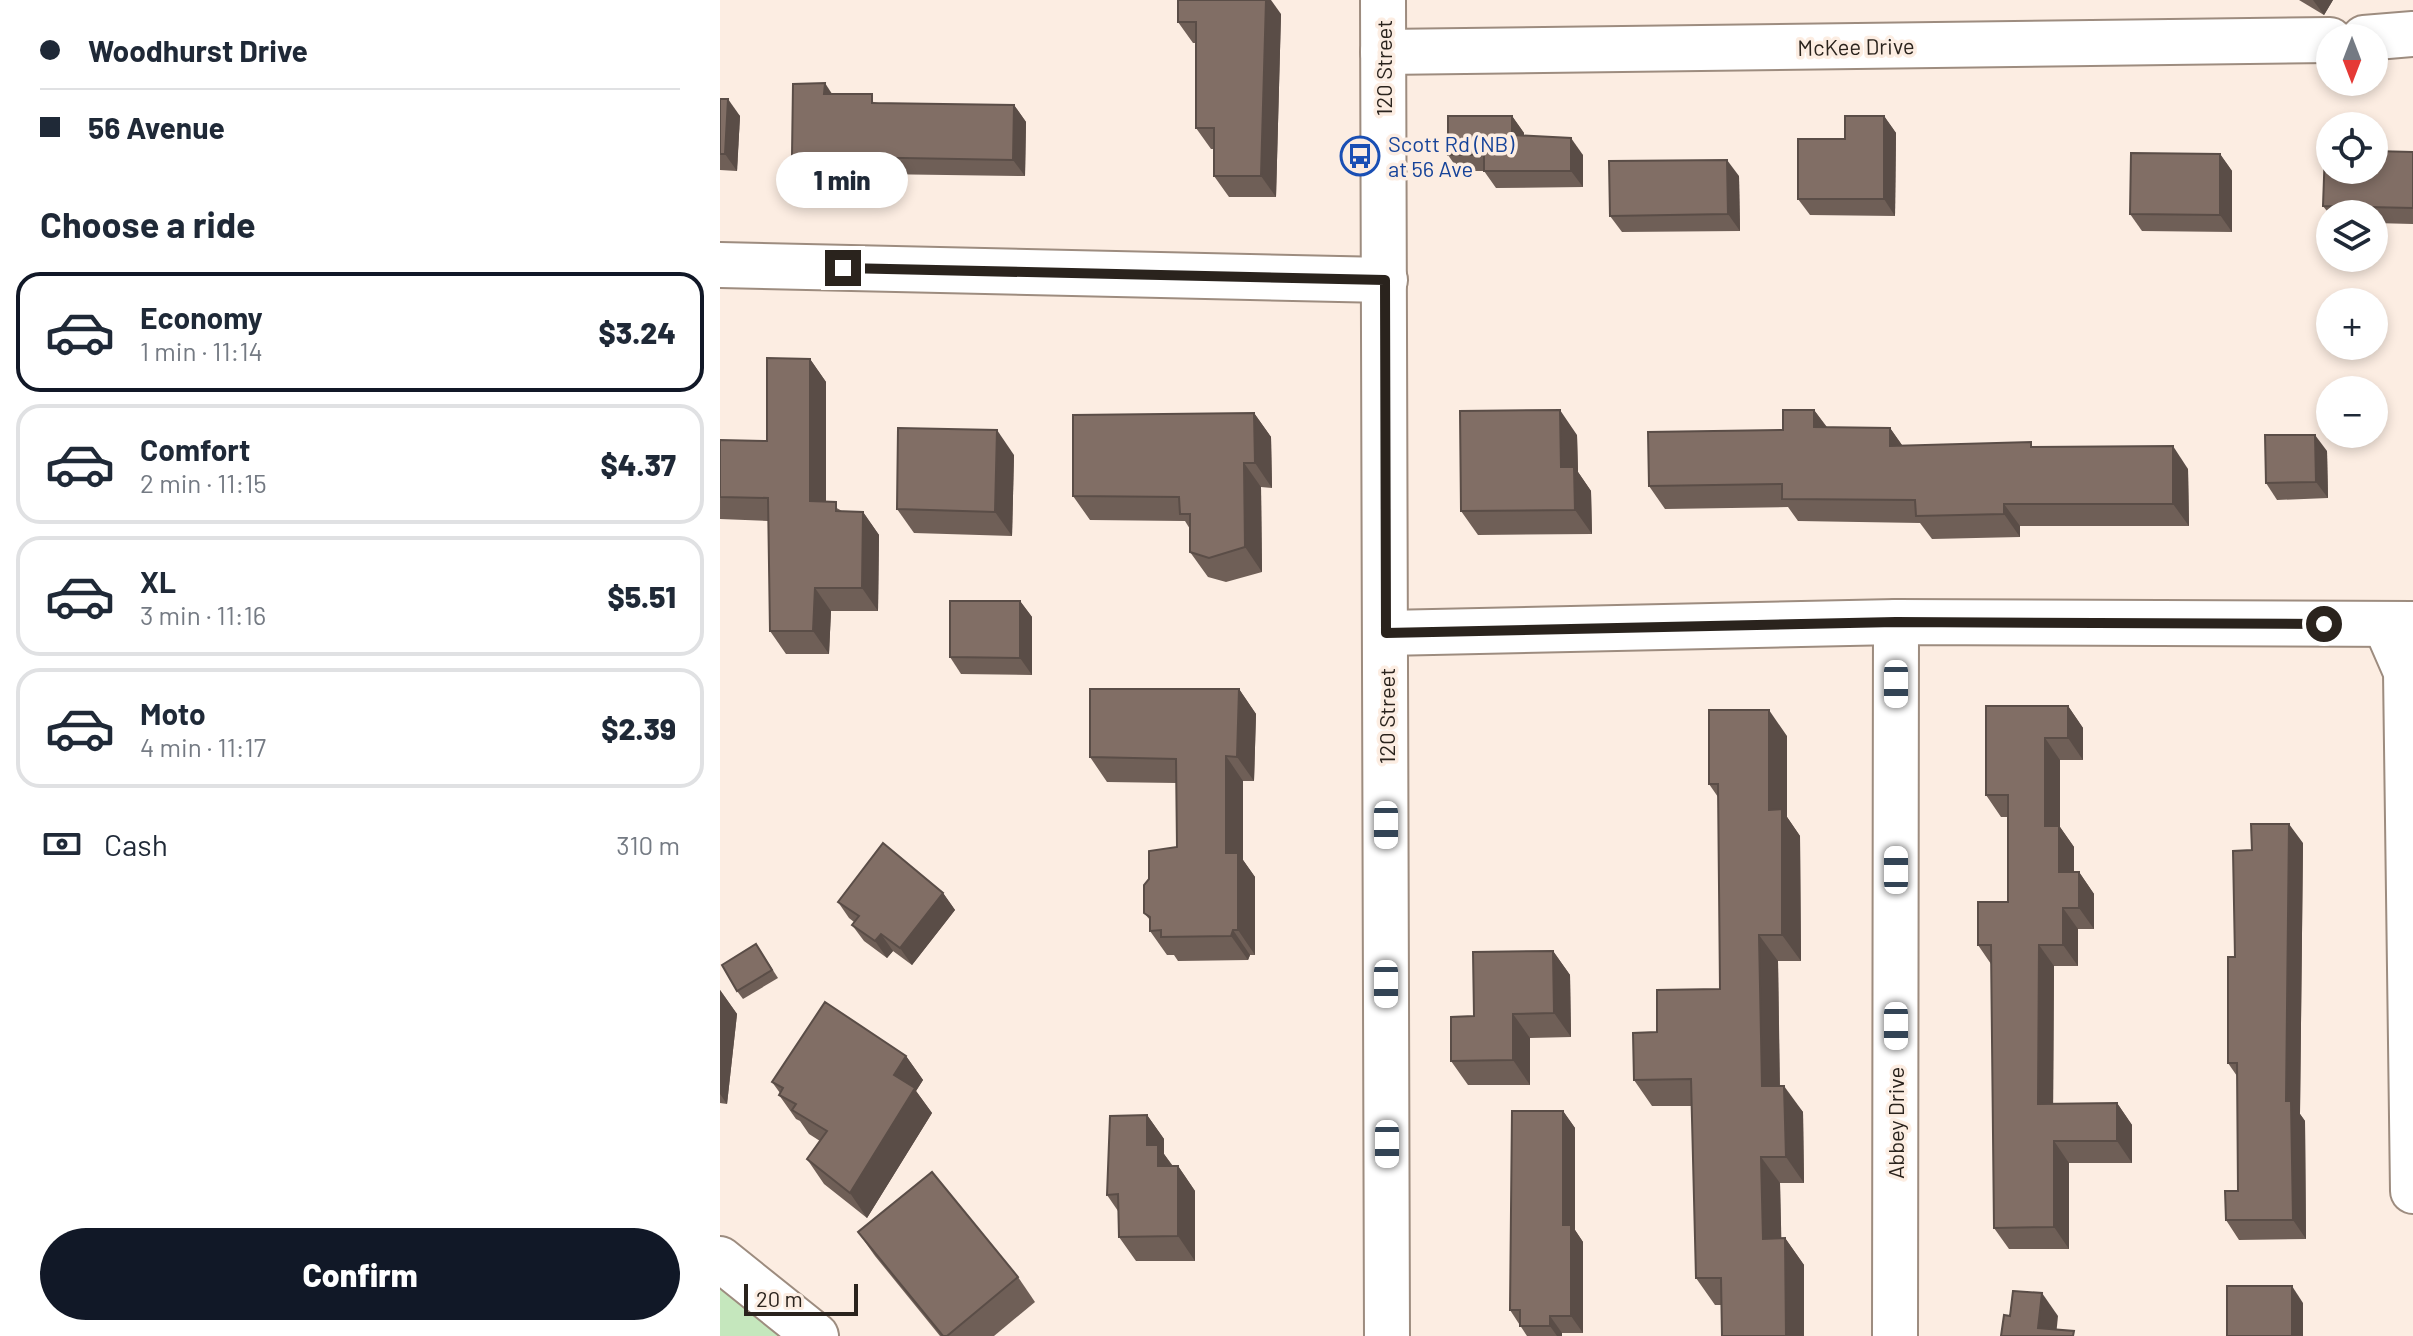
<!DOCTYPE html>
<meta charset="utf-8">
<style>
body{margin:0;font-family:Barlow,sans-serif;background:#f6f6f7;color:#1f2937;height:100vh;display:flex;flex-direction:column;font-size:30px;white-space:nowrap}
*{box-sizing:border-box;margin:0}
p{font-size:26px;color:#747a83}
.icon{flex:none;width:44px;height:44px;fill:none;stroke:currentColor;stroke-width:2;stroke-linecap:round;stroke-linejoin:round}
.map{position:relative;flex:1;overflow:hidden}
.sheet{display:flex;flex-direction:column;background:#fff;width:720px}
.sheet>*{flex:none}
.hud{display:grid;align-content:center;height:176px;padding:0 40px;background:#fff}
.needle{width:52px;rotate:180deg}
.buttons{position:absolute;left:1596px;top:24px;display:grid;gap:16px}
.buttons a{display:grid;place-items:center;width:72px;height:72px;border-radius:50%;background:#fff;box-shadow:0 4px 12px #0003;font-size:40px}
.scale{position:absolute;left:24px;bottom:20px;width:114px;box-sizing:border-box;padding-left:8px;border:4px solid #2a231d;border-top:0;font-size:22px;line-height:28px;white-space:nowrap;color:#2a231d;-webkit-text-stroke:6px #fcede2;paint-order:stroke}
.end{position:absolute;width:36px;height:36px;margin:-18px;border:10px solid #2a231d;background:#fff;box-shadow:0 0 0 4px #fff}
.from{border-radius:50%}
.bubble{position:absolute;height:56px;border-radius:28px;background:#fff;box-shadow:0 4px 12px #0003;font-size:26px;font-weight:800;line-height:56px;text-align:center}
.car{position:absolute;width:24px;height:48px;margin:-24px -12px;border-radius:10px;box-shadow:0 0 6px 2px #0007;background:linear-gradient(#fff 24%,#345 0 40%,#fff 0 76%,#345 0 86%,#fff 0)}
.hud b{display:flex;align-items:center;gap:28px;height:76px;font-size:30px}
.hud b+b{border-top:2px solid #e0e1e3}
.hud i{width:20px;height:20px;background:#1f2937}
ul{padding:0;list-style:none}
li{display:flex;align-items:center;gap:24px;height:120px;margin:0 16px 12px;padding:0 24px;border:4px solid #e0e1e3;border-radius:24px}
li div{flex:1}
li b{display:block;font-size:30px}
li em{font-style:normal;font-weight:800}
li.selected{border-color:#111827}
li>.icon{width:72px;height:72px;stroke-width:1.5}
h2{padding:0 40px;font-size:36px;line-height:96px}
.pay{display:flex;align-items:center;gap:20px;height:88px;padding:0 40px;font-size:30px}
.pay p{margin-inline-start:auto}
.cta{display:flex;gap:16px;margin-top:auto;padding:16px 40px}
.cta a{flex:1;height:92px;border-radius:48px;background:#111827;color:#fff;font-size:32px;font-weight:800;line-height:92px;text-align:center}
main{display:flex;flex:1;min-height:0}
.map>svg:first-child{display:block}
.green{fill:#c5e7bd}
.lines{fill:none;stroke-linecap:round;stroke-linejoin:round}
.minor-casing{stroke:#9d8c7f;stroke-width:48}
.tertiary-casing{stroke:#9d8c7f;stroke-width:48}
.minor{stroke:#fff;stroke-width:44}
.tertiary{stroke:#fff;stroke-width:44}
.wall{fill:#6f5f57}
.shaded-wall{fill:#5a4d47}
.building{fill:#816e65;stroke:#5a4d47;stroke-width:2}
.route{stroke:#2a231d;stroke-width:10}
.labels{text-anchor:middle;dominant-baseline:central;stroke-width:7;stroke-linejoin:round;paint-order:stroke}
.street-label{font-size:22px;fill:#2a231d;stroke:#fcede2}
.transit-label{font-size:22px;fill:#164399;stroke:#fcede2;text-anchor:start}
</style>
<main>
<section class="sheet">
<div class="hud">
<b><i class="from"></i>Woodhurst Drive</b>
<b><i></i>56 Avenue</b>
</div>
<h2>Choose a ride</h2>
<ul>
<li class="selected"><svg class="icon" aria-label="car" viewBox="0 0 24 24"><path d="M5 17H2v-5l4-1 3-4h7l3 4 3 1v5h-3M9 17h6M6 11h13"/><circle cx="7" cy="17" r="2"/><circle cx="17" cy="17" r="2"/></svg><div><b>Economy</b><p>1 min · 11:14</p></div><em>$3.24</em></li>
<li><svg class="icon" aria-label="car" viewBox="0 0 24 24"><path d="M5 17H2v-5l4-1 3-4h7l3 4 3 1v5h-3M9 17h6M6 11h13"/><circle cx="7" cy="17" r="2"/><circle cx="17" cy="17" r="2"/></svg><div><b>Comfort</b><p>2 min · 11:15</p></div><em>$4.37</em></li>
<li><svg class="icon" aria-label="car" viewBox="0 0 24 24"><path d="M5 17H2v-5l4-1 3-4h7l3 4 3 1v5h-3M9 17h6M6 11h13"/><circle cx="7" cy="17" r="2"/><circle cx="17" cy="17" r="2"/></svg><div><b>XL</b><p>3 min · 11:16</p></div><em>$5.51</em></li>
<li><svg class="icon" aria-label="car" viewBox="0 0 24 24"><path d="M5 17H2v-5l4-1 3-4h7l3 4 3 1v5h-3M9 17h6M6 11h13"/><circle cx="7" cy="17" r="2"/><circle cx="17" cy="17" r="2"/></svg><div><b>Moto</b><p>4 min · 11:17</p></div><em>$2.39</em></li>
</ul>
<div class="pay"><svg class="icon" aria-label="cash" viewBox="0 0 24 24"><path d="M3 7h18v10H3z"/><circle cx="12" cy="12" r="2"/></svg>Cash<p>310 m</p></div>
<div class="cta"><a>Confirm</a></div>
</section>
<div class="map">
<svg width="1693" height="1336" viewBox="0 0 1693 1336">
<rect width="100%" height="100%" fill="#fcede2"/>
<!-- green -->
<polygon class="green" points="0,1281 72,1336 0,1336"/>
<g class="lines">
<!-- minor casing -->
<g class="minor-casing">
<g id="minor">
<polyline points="1644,38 1693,34"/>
<polyline points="663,52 1610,40"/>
<polyline points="0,265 665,280"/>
<polyline points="1665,624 1686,672 1693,1191"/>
<polyline points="666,633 1176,622 1693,624"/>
<polyline points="0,1259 96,1336"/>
<polyline points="1175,1336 1176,622"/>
</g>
</g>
<!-- tertiary casing -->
<g class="tertiary-casing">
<polyline id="tertiary" points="663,0 667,1336"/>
</g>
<!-- minor -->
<use href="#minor" class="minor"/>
<!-- tertiary -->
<use href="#tertiary" class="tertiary"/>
</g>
<!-- wall -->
<g class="wall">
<polygon points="1579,0 1613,0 1604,15"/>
<polygon points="561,14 556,197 509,197 494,176 494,149 491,149 476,128 476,43 473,43 458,22"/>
<polygon points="112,94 159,103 294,105 306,122 305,176 84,173 72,156"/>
<polygon points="0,99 20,116 17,171 0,170"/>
<polygon points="792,116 804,133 804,136 863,155 863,187 776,188 764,171 739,171 728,155"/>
<polygon points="1164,116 1176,133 1175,216 1090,215 1078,199 1125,139"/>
<polygon points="1693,152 1693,224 1654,223 1654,214 1610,215 1603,206"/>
<polygon points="1500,154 1512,171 1512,232 1422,231 1410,214"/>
<polygon points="1019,176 1020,231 902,232 890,216"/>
<polygon points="90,359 106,382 106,502 122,511 143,512 159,535 158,611 111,611 109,654 66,654 50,631 48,521 0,519 0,440 47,441"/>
<polygon points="1094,410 1107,427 1170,428 1182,445 1314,447 1468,469 1469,526 1300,526 1300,537 1212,539 1200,523 1078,521 1068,507 945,509 929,486 1063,430"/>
<polygon points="534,413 551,437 552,488 541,487 542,572 506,582 488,577 470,552 470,529 465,521 370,520 353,496"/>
<polygon points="857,435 858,472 871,491 872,534 758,535 741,511"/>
<polygon points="1607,451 1608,498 1557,500 1546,483"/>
<polygon points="294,455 292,536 194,533 177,509"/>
<polygon points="300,601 312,617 312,675 241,674 230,657"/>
<polygon points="519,689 536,714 534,781 523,781 523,860 535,877 535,955 530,955 528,960 458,961 454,955 447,955 430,931 430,920 424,913 457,847 456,783 387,782 370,757"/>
<polygon points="1348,706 1363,728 1363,760 1340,760 1340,827 1354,847 1354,872 1359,872 1374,894 1374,929 1358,929 1358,966 1334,966 1333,1103 1397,1103 1412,1125 1412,1163 1349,1163 1349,1249 1289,1249 1274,1228 1271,964 1258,945 1288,902 1288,817 1281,817 1266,795"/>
<polygon points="1067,736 1067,817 1080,836 1081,961 1058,961 1060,1086 1083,1112 1084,1183 1060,1183 1061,1238 1065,1238 1084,1265 1001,1305 995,1305 976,1278 972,1106 932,1106 914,1080 937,1032 1000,989 998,797 989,784"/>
<polygon points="1583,843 1580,1114 1585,1121 1586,1239 1519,1240 1506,1220 1518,1191 1517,1076 1508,1063 1532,850"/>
<polygon points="223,893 235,910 192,965 173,951 167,958 144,941 132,925 134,922 129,918 118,902"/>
<polygon points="36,944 58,978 23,999 17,991"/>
<polygon points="833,951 850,975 851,1037 810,1038 810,1085 748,1085 731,1061 754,1016"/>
<polygon points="0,990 17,1014 7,1104 0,1103"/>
<polygon points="186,1056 203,1080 196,1091 212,1113 147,1218 104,1184 87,1159 100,1141 89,1134 80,1121 76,1119 59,1095 60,1093 52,1082"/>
<polygon points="843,1111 855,1128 855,1230 863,1242 863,1333 842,1333 842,1336 807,1336 790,1310"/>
<polygon points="427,1115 444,1139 444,1154 453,1166 458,1166 475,1191 475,1261 416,1261 399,1237 398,1211 387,1195"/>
<polygon points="138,1232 298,1277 315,1302 274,1336 220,1336 155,1256"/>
</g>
<!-- shaded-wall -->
<g class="shaded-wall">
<polygon points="546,0 551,0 561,14 556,197 541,176"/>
<polygon points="1593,0 1613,0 1604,15"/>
<polygon points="105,83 116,100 104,94"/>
<polygon points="8,99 20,116 17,171 5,154"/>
<polygon points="294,105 306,122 305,176 293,160"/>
<polygon points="792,116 804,133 804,152 792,135"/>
<polygon points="1164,116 1176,133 1175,216 1164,199"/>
<polygon points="851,138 863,155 863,187 851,171"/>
<polygon points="1500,154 1512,171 1512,232 1500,215"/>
<polygon points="1007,160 1019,176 1020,231 1008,214"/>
<polygon points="90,359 106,382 106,523 90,501"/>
<polygon points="840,410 857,435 858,472 871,491 872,534 855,510 841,467"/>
<polygon points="1094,410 1110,432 1094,427"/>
<polygon points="534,413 551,437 552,488 535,463"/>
<polygon points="1170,428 1186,451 1170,446"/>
<polygon points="277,430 294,455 292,536 275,512"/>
<polygon points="1595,435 1607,451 1608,498 1596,482"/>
<polygon points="1453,446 1468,469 1469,526 1453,504"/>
<polygon points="524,463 541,487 542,572 525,547"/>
<polygon points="1284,504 1300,526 1300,537 1284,514"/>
<polygon points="143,512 159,535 158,611 142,588"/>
<polygon points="95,588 111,611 109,654 93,631"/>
<polygon points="300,601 312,617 312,675 300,658"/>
<polygon points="519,689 536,714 534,781 517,757"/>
<polygon points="1348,706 1363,728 1363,760 1348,738"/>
<polygon points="1049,710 1067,736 1067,817 1080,836 1081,961 1062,935 1049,810"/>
<polygon points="1325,738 1340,760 1340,827 1354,847 1354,894 1339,872 1325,826"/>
<polygon points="506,756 523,781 523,860 535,877 535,955 518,930 506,853"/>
<polygon points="1569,824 1583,843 1580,1114 1585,1121 1586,1239 1573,1220 1566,1101"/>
<polygon points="1359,872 1374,894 1374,929 1359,908"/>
<polygon points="223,893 235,910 192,965 180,948"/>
<polygon points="1343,908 1358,929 1358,966 1343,945"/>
<polygon points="513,930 530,955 528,960 511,936"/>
<polygon points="161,934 173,951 167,958 155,941"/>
<polygon points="1039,935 1058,961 1060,1112 1042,1086"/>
<polygon points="1319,945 1334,966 1333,1125 1318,1104"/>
<polygon points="833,951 850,975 851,1037 834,1013"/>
<polygon points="0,990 17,1014 7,1104 0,1094"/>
<polygon points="793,1014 810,1038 810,1085 793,1060"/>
<polygon points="186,1056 203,1080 196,1091 212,1113 147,1218 130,1193 174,1075"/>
<polygon points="1064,1086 1083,1112 1084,1183 1066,1157"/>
<polygon points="1397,1103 1412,1125 1412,1163 1397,1141"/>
<polygon points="843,1111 855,1128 855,1230 863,1242 863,1333 851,1316 843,1225"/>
<polygon points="427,1115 444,1139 444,1154 455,1170 438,1166 427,1145"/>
<polygon points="1334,1141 1349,1163 1349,1249 1334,1227"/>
<polygon points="1041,1157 1060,1183 1062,1265 1043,1239"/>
<polygon points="458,1166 475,1191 475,1261 458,1236"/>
<polygon points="1065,1238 1084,1265 1084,1336 1066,1336"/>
<polygon points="1572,1286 1583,1303 1583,1336 1572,1336"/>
<polygon points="1322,1293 1338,1316 1336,1336 1318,1328"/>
<polygon points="830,1316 842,1333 842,1336 837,1336 830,1326"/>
</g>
<!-- building -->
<g class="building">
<polygon points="458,0 546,0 541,176 494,176 494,128 476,128 476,22 458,22"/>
<polygon points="105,83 104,94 152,94 152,103 294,105 293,160 72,156 73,84"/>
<polygon points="0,99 8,99 5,154 0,154"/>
<polygon points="728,116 792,116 792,135 851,138 851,171 764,171 764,155 728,155"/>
<polygon points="1125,116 1164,116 1164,199 1078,199 1078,139 1125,139"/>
<polygon points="1605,150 1610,150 1610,170 1654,170 1654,151 1693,152 1693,208 1603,206"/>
<polygon points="1411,153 1500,154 1500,215 1410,214"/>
<polygon points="1007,160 1008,214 890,216 889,161"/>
<polygon points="47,358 90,359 90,501 116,502 116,511 143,512 142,588 95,588 93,631 50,631 48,498 0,497 0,440 47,441"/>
<polygon points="840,410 841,467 854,467 855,510 741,511 740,411"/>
<polygon points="1063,410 1094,410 1094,427 1170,428 1170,446 1311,442 1311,447 1453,446 1453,504 1284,504 1284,514 1196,516 1195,500 1062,499 1062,484 929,486 928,432 1063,430"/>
<polygon points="534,413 535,463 524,463 525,547 489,558 470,552 470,514 460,514 459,497 353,496 353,415"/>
<polygon points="178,428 277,430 275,512 177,509"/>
<polygon points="1545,435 1595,435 1596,482 1546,483"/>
<polygon points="230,601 300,601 300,658 230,657"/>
<polygon points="370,689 519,689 517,757 506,756 506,853 518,853 518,930 513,930 511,936 441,937 441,930 430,931 430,917 424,913 424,885 429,879 429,851 457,847 456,759 370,757"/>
<polygon points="1266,706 1348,706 1348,738 1325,738 1325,826 1339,826 1339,872 1359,872 1359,908 1343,908 1343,945 1319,945 1318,1104 1397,1103 1397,1141 1334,1141 1334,1227 1274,1228 1271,945 1258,945 1258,902 1288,902 1288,795 1266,795"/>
<polygon points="989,710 1049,710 1049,810 1062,809 1062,935 1039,935 1042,1086 1064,1086 1066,1157 1041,1157 1043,1239 1065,1238 1066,1336 1002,1336 1001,1278 976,1278 971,1079 914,1080 913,1033 937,1032 937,990 1000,989 998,784 989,784"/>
<polygon points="1531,824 1569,824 1566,1101 1571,1101 1573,1220 1506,1220 1505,1191 1518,1191 1517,1063 1508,1063 1508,957 1515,957 1513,851 1532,850"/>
<polygon points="163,843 223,893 180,948 161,934 155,941 132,925 139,916 118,902"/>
<polygon points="36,944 52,970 17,991 2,965"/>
<polygon points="833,951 834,1013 793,1014 793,1060 731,1061 731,1017 754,1016 753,952"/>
<polygon points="105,1002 186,1056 174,1075 195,1088 130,1193 87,1159 107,1131 72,1110 76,1104 59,1095 63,1088 52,1082"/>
<polygon points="792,1111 843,1111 843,1225 851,1225 851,1316 830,1316 830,1326 800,1326 800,1310 790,1310"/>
<polygon points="427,1115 427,1145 438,1145 438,1166 458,1166 458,1236 399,1237 398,1194 387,1195 390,1116"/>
<polygon points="212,1172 298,1277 227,1336 223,1336 138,1232"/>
<rect x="1507" y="1286" width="65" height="50"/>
<polygon points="1293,1291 1322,1293 1318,1328 1354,1331 1353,1336 1281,1336 1284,1315 1290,1316"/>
</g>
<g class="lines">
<!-- route -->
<polyline class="route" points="123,268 665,280 666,633 1176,622 1604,624"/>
</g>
<!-- icons -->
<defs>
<g id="bus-ring" transform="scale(2)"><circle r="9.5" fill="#fcede2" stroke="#1a4fb4" stroke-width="1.5"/><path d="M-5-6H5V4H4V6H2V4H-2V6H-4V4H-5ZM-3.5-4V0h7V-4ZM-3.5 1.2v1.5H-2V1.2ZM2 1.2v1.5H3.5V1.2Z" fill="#1a4fb4"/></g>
</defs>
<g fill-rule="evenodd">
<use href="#bus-ring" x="640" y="156"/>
</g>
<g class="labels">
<!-- street labels -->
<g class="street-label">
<text transform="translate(1136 46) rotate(-1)">McKee Drive</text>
<text transform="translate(663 68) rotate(-90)">120 Street</text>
<text transform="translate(666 716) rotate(-90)">120 Street</text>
<text transform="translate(1175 1123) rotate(-90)">Abbey Drive</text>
</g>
<!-- transit labels -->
<g class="transit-label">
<text x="668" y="143">Scott Rd (NB)<tspan x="668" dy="25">at 56 Ave</tspan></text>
</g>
</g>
</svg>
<div class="buttons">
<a><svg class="needle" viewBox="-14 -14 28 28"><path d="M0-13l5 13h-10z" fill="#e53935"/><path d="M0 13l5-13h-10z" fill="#747a83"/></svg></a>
<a><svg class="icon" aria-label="locate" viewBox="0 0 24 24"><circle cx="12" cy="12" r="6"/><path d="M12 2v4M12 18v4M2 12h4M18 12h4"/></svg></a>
<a><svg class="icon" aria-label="layers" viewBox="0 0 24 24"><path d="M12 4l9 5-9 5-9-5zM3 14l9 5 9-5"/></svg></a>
<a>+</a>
<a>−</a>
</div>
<div class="scale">20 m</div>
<i class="end from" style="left:1604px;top:624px"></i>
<i class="end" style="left:123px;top:268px"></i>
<div class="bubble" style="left:56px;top:152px;width:132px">1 min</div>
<i class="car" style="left:1176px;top:684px;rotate:180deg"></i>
<i class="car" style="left:666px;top:825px;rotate:180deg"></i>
<i class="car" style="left:1176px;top:870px;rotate:0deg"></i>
<i class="car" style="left:666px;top:984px;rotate:180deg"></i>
<i class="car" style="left:1176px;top:1026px;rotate:180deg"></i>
<i class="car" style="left:667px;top:1144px;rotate:180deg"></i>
</div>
</main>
